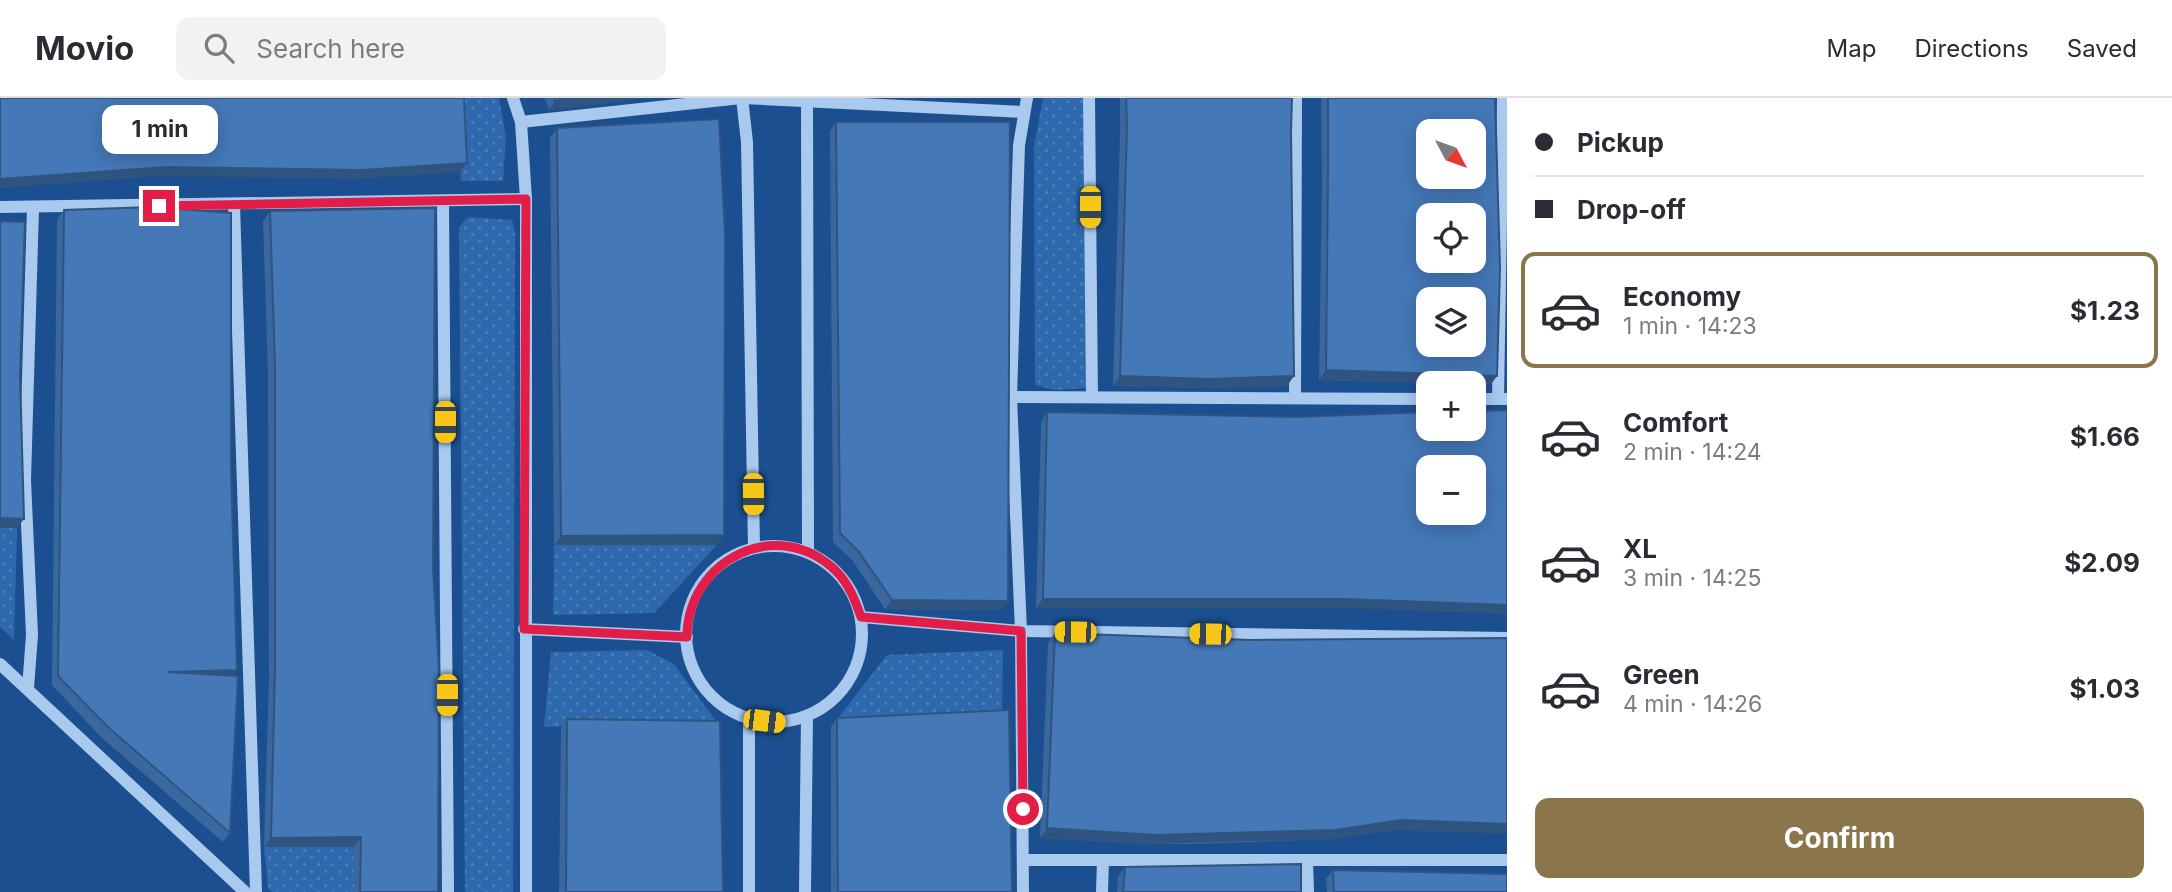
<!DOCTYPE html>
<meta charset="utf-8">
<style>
body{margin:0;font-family:Inter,sans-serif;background:#f2f2f3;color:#2b2b33;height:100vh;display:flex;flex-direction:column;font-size:26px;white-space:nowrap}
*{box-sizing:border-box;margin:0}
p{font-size:23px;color:#7c7c81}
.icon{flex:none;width:38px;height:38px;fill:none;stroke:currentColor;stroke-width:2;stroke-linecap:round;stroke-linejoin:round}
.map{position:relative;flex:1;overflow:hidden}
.sheet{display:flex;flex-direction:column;background:#fff;width:665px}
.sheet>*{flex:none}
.hud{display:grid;align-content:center;height:154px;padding:0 28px;background:#fff}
.needle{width:46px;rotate:131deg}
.tools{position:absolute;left:1416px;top:21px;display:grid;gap:14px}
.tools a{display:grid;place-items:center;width:70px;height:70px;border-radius:14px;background:#fff;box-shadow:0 4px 18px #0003;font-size:35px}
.end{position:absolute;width:32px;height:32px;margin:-16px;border:9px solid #e11d48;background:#fff;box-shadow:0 0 0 4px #fff}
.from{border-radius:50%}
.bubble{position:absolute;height:49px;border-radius:14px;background:#fff;box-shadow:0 4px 18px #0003;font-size:23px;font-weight:700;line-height:49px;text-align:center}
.car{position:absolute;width:21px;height:42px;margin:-21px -10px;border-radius:9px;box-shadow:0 0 5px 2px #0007;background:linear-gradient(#f5c518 24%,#345 0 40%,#f5c518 0 76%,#345 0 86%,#f5c518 0)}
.hud b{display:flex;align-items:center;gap:24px;height:66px;font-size:26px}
.hud b+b{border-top:2px solid #e1e1e2}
.hud i{width:18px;height:18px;background:#2b2b33}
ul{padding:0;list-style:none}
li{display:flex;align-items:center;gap:21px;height:116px;margin:0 14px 10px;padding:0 14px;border:4px solid transparent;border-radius:14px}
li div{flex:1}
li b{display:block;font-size:26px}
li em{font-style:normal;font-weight:700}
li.selected{border-color:#8a764a}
li>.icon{width:63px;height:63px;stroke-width:1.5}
.cta{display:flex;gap:14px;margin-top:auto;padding:14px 28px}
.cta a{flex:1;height:80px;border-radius:14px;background:#8a764a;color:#fff;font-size:28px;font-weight:700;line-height:80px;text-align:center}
header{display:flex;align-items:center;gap:42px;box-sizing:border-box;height:98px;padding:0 35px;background:#fff;border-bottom:2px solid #e1e1e2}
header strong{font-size:33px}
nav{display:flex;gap:38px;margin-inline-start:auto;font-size:24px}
.search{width:490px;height:63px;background:#f2f2f3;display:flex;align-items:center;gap:18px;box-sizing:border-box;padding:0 24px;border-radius:14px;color:#7c7c81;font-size:26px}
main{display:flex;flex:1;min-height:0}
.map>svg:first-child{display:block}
.garden{fill:url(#garden-dots)}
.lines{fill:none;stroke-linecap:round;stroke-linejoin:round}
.minor{stroke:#a9c9ee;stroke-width:12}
.wall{fill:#3a679d}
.shaded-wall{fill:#305480}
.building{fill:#4478b7;stroke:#305480;stroke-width:2;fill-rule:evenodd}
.route{stroke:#e11d48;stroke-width:9}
</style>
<header>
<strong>Movio</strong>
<div class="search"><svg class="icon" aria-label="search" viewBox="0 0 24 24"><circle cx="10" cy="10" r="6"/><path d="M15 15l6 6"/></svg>Search here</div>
<nav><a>Map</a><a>Directions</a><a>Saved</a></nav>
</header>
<main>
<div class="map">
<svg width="1507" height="794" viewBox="0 0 1507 794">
<defs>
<pattern id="garden-dots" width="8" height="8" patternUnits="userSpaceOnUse" patternTransform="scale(1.75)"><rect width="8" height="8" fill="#2e69ad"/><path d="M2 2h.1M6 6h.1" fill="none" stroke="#4d80b9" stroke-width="1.8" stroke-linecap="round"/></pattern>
</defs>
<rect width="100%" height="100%" fill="#1b4f8f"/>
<!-- garden -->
<g class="garden">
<polygon points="456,0 499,0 506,39 503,83 461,83"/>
<polygon points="1043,0 1085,0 1086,290 1055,292 1035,287 1034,48"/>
<polygon points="468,119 512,122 515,134 513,794 465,794 459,129"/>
<polygon points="0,430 17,430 14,542 0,529"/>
<polygon points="554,447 717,447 654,515 553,517"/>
<polygon points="647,552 674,566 716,623 544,629 551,554"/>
<polygon points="1003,552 1002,621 831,629 887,557"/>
<polygon points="264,749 354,749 354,794 272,794 268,790"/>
</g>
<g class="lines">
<!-- minor -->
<g class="minor">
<polyline points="513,0 521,24 526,101 526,794"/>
<polyline points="742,0 747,44 754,450"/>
<polyline points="742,0 1023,14"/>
<polyline points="807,0 808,454"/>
<polyline points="1089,0 1092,299"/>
<polyline points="521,24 741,0"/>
<polyline points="443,103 448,794"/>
<polyline points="234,107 256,794"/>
<polyline points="0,109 526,101"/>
<polyline points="1011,299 1428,301"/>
<polyline points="1295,300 1296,0"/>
<polyline points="1474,301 1507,301"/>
<polyline points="1498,301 1503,0"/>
<circle cx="774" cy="536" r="88"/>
<polyline points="861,519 1021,533 1507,540"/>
<polyline points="524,531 687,539"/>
<polyline points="0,566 245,794"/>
<polyline points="28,590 32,537 25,382 33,110"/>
<polyline points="1023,762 1507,762"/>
<polyline points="1307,762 1308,794"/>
<polyline points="749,794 749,621"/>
<polyline points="805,794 807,618"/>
<polyline points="1023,794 1021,533 1011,299 1019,47 1027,0"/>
<polyline points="1102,794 1103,762"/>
</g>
</g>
<!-- wall -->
<g class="wall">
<polygon points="545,0 636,0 632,2 549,12"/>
<polygon points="1120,0 1292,0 1291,33 1287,288 1203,290 1113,288 1120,37"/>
<polygon points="1321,0 1495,0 1497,278 1490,287 1474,285 1431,285 1319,282 1322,83"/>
<polygon points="836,24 1002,512 885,511 853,463 833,444 830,33"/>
<polygon points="557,30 717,447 554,447 550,40"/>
<polygon points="64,112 231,371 233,578 230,735 223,744 102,640 52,587 57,122"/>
<polygon points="270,113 433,471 438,794 354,794 354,749 264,749 269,580 268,278 263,123"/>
<polygon points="1047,314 1340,510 1036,510 1041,324"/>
<polygon points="1055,535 1394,732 1329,741 1195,746 1148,746 1040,740 1048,545"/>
<polygon points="837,620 1012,794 831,794 831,629"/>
<polygon points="567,621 723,794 559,794 561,631"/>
<polygon points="1125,769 1301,794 1117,794 1118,779"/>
<polygon points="1333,772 1507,794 1327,794 1326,781"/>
</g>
<!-- shaded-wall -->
<g class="shaded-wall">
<polygon points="576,0 636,0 632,2 549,12 555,3"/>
<polygon points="467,65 460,74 356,81 160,78 0,90 0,81 167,69"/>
<polygon points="1326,272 1497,278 1490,287 1474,286 1474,285 1431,285 1319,282"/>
<polygon points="1120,278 1294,278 1287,288 1203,290 1113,288"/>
<polygon points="0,420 24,421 17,430 0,430"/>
<polygon points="724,437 717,447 554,447 561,438"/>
<polygon points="1043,501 1346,501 1507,507 1507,516 1340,510 1036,510"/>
<polygon points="892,502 1008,503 1002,512 885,511"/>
<polygon points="237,572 230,581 168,574"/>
<polygon points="1401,722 1507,726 1507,736 1394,732 1329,741 1148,746 1040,740 1047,730"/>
<polygon points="361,739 354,749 264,749 271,740"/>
</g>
<!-- building -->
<g class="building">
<polygon points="0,0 464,0 467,65 362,72 167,69 0,81"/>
<polygon points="554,0 576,0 555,3"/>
<polygon points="1126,0 1292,0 1291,33 1294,278 1209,281 1120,278 1127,27"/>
<path d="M1328,0H1495L1500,170L1497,278L1326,272L1328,73ZM1428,33H1474V79H1428ZM1428,117H1474V163H1428ZM1428,201H1474V247H1428Z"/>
<polygon points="719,21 725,137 724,437 561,438 557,30"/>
<polygon points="836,24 1010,24 1008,503 892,502 859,454 840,435"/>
<polygon points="152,109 231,115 231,371 237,572 168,574 238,578 230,735 109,630 58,578 64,112"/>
<polygon points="435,110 433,471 439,572 438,794 360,794 361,739 271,740 275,570 275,268 270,113"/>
<polygon points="0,123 25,124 20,278 24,421 0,420"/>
<path d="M1507,312V507L1346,501H1043L1047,314L1296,319L1428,314V331H1474V313ZM1428,369H1474V415H1428Z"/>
<polygon points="1055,535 1251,542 1507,540 1507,726 1401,722 1336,732 1155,737 1047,730"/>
<polygon points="1009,612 1012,794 838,794 837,620"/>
<polygon points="567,621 720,623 723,794 566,794"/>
<polygon points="1301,766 1301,794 1123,794 1125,769"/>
<polygon points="1333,772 1507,776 1507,794 1334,794"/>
</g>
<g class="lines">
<!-- route -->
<path class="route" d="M159,108L526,101L524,531L687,539C687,462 778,416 836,473C849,486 855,502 861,519L1021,533L1023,711"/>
</g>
</svg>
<div class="tools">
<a><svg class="needle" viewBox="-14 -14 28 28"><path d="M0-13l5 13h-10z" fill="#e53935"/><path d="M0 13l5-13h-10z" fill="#7c7c81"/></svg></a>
<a><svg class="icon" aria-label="locate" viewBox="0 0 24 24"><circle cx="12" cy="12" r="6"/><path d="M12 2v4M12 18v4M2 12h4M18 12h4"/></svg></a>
<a><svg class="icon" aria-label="layers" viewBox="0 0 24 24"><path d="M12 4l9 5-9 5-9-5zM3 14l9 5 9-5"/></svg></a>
<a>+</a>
<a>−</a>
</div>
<i class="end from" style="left:1023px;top:711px"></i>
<i class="end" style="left:159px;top:108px"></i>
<div class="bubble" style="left:102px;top:7px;width:116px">1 min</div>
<i class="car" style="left:1090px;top:109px;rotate:180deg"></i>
<i class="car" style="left:445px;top:324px;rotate:180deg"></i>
<i class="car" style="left:753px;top:396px;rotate:179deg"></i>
<i class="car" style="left:1075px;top:534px;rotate:271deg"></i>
<i class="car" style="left:1210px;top:536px;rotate:271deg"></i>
<i class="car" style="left:447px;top:597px;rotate:180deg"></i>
<i class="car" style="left:764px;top:623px;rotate:97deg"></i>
</div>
<section class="sheet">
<div class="hud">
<b><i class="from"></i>Pickup</b>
<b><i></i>Drop-off</b>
</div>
<ul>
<li class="selected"><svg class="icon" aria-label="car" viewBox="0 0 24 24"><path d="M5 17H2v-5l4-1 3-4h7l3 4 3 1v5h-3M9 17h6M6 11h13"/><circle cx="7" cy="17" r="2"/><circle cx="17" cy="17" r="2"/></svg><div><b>Economy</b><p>1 min · 14:23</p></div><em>$1.23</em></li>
<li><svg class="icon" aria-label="car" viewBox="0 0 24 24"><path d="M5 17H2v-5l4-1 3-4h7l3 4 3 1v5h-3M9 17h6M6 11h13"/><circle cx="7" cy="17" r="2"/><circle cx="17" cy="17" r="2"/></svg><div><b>Comfort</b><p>2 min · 14:24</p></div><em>$1.66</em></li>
<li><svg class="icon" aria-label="car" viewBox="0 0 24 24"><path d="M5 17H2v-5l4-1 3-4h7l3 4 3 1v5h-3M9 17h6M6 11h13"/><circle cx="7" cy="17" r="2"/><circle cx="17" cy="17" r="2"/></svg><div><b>XL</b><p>3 min · 14:25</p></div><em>$2.09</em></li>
<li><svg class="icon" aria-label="car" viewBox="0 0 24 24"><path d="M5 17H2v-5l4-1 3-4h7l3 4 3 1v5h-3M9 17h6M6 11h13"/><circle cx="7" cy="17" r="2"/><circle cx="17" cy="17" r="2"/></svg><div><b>Green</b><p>4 min · 14:26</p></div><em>$1.03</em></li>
</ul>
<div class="cta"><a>Confirm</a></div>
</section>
</main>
